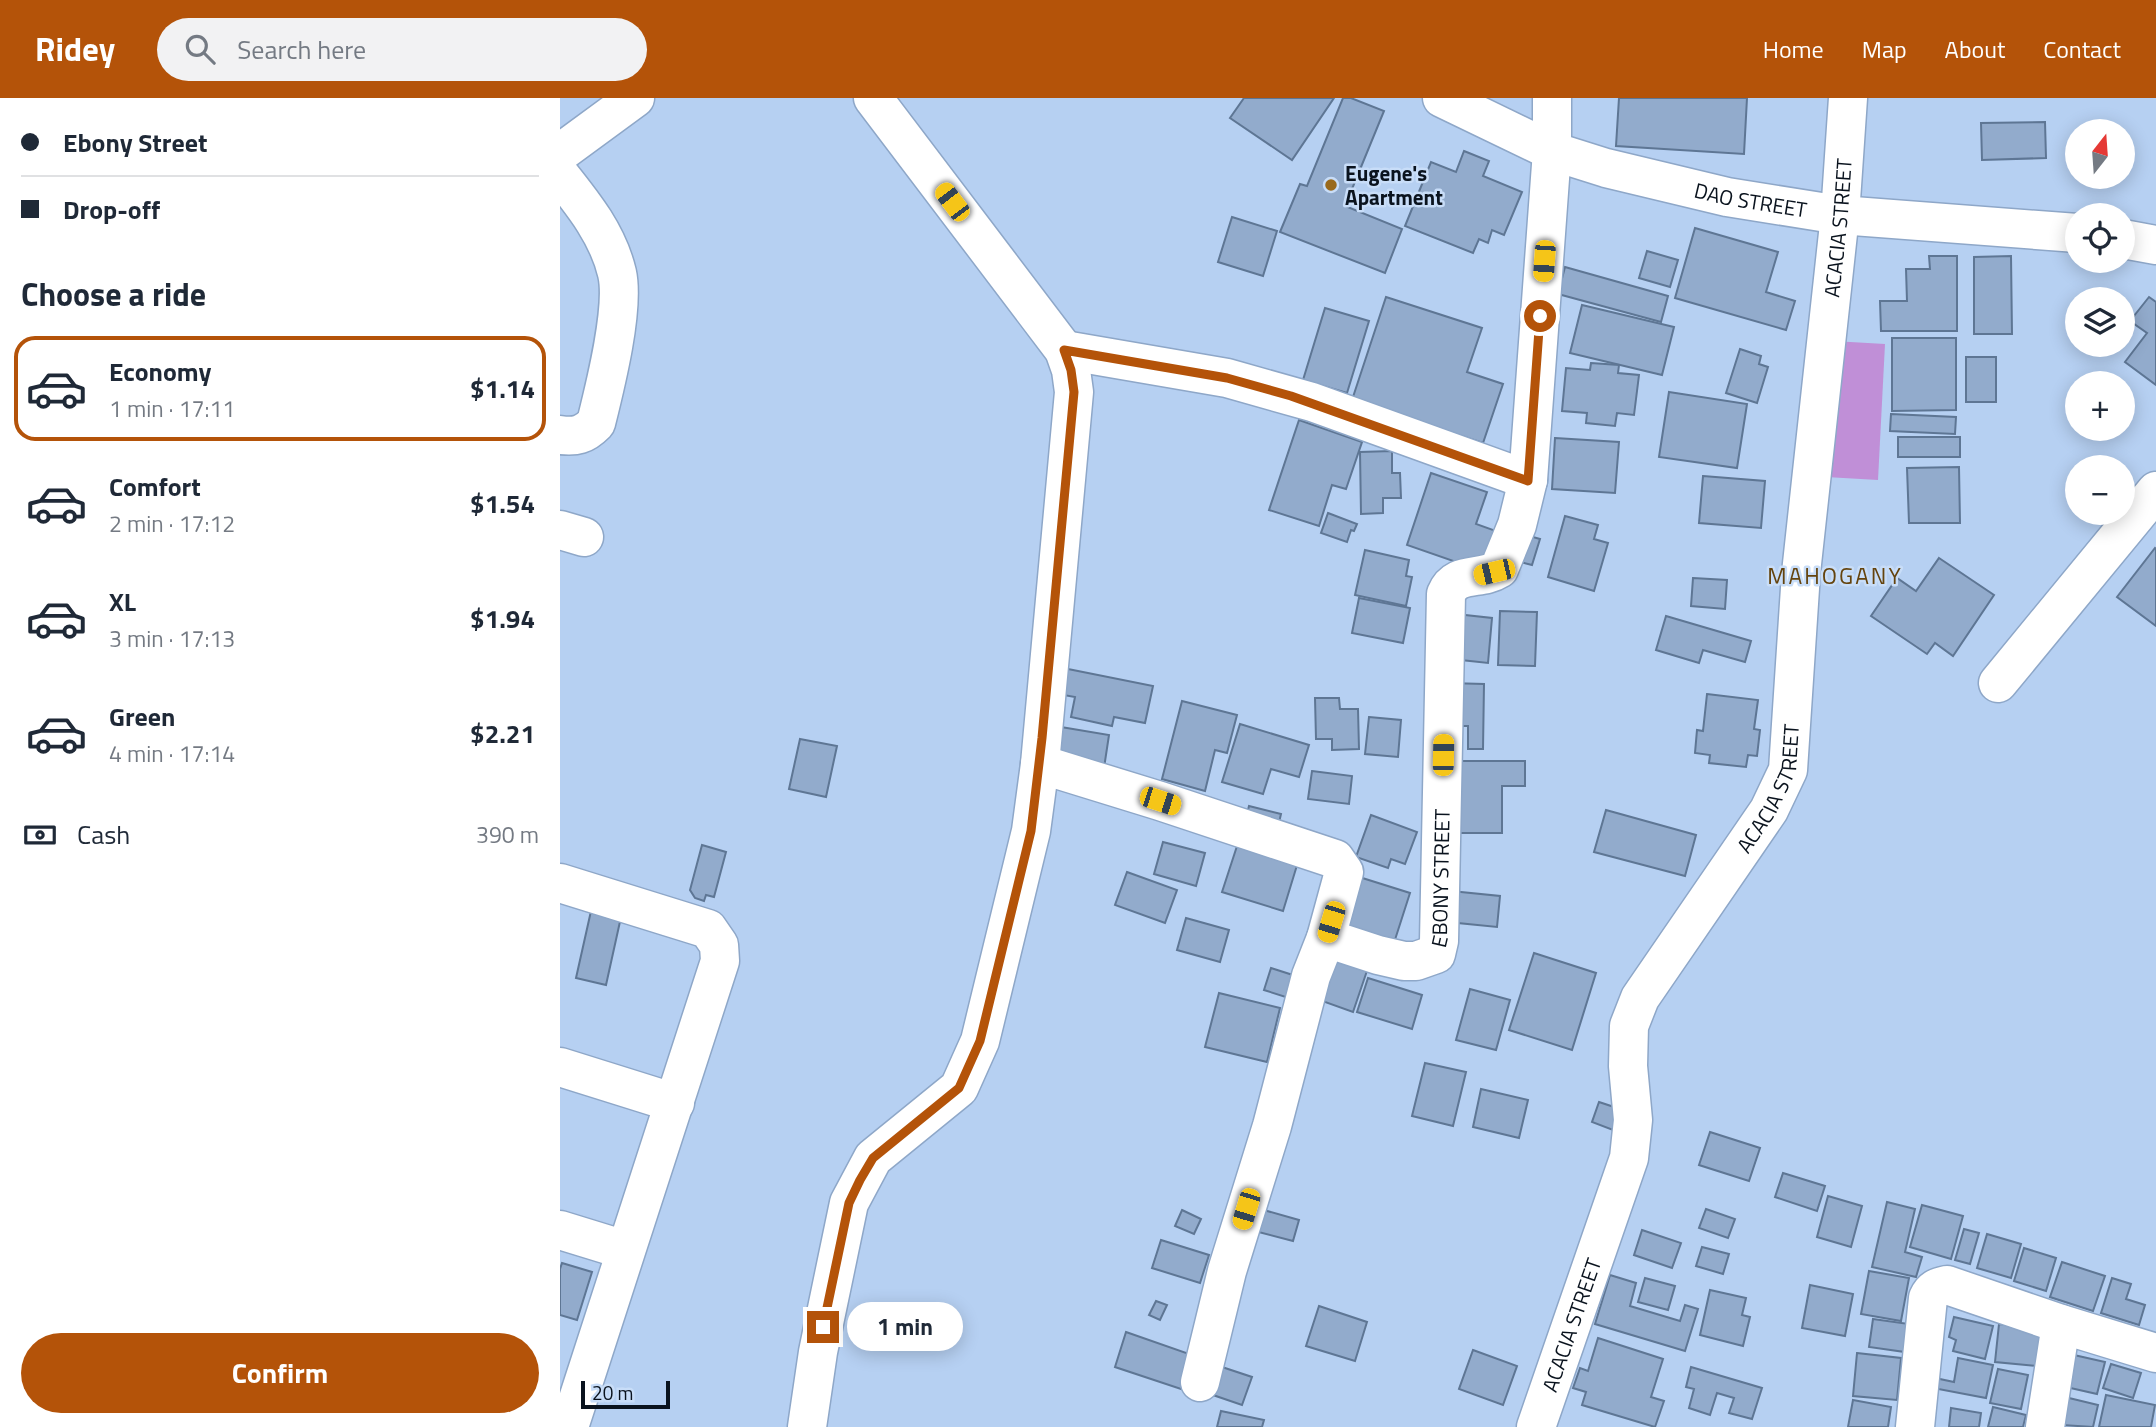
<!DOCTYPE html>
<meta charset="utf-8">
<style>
body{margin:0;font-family:"Titillium Web",sans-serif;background:#f2f2f3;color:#1f2937;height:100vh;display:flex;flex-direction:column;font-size:26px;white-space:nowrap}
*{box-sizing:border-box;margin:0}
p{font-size:23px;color:#747a83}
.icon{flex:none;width:38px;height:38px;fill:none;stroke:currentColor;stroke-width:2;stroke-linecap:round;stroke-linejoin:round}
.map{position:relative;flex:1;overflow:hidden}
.panel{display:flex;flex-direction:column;background:#fff;width:560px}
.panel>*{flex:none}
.top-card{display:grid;align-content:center;height:154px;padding:0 21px;background:#fff}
.needle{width:46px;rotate:17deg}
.buttons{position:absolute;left:1505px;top:21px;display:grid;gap:14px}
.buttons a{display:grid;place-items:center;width:70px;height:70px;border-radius:50%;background:#fff;box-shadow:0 4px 18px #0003;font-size:35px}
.scale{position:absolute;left:21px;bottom:18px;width:89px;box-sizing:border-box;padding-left:7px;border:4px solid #0a131e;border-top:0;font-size:19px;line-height:24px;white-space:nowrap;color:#0a131e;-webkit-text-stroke:5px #c8ddf8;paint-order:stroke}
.end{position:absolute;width:32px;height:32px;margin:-16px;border:9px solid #b45309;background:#fff;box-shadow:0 0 0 4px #fff}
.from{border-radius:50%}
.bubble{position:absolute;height:49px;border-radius:24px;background:#fff;box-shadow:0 4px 18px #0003;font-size:23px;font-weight:700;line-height:49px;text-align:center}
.car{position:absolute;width:21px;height:42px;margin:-21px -10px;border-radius:9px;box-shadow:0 0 5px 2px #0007;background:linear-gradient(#f5c518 24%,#345 0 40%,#f5c518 0 76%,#345 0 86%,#f5c518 0)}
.top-card b{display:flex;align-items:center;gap:24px;height:66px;font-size:26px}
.top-card b+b{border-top:2px solid #e0e1e3}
.top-card i{width:18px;height:18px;background:#1f2937}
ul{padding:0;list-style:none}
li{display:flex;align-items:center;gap:21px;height:105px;margin:0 14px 10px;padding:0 7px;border:4px solid transparent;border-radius:21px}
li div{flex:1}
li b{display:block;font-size:26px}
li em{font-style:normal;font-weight:700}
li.active{border-color:#b45309}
li>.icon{width:63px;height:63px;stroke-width:1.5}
h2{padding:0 21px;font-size:32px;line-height:84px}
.pay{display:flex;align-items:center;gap:18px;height:77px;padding:0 21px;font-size:26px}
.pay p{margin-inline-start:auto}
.button{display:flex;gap:14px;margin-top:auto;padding:14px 21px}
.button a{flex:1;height:80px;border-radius:42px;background:#b45309;color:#fff;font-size:28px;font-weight:700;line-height:80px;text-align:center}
header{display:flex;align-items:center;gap:42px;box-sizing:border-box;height:98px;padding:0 35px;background:#b45309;color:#fff}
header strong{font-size:33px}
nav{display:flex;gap:38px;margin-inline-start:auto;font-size:24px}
.search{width:490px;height:63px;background:#f2f2f3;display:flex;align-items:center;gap:18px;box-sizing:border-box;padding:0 24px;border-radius:38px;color:#747a83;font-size:26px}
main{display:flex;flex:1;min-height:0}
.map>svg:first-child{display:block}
.green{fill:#c08fd7}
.building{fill:#92abcc;stroke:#5e7694;stroke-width:2}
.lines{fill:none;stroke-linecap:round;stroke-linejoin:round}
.minor-casing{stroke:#8ea7c8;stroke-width:41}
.minor{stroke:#fff;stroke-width:38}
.route{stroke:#b45309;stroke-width:9}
.poi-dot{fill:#99691b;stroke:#c8ddf8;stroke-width:2.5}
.labels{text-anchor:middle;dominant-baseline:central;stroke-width:5;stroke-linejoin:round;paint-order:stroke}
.poi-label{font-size:21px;font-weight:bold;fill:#0a131e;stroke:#c8ddf8;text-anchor:start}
.street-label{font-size:21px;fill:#0a131e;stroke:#c8ddf8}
.neighbourhood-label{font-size:23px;letter-spacing:2px;fill:#64430d;stroke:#c8ddf8}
</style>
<header>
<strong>Ridey</strong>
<div class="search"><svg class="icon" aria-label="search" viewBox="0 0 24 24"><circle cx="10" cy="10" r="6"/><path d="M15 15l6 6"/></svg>Search here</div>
<nav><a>Home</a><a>Map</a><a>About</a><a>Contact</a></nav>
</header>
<main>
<section class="panel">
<div class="top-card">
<b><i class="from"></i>Ebony Street</b>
<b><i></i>Drop-off</b>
</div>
<h2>Choose a ride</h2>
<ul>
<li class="active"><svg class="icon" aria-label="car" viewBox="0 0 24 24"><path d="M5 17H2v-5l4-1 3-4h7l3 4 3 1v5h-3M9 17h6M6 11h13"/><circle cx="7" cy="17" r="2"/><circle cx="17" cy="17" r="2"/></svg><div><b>Economy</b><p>1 min · 17:11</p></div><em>$1.14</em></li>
<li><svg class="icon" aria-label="car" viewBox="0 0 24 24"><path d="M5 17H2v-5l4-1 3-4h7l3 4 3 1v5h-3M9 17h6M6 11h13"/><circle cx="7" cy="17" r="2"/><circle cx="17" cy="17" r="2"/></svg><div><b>Comfort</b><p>2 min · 17:12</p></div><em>$1.54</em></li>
<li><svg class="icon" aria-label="car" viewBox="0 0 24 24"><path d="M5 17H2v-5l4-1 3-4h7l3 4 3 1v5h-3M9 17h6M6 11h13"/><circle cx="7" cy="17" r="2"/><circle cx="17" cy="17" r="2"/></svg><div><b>XL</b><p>3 min · 17:13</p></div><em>$1.94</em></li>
<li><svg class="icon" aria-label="car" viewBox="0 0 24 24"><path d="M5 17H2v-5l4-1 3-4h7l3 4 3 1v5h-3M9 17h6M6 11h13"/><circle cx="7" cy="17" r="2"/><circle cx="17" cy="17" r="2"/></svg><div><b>Green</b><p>4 min · 17:14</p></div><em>$2.21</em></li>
</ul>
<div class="pay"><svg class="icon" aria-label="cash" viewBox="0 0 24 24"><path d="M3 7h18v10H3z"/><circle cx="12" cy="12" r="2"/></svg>Cash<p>390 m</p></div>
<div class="button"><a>Confirm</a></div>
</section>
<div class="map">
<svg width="1596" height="1329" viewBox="0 0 1596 1329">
<rect width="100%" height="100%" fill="#b6d0f2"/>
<!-- green -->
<polygon class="green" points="1273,243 1325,246 1318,382 1266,379"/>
<!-- building -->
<g class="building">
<polygon points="684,0 774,0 732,62 670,20"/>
<polygon points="783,0 791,0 824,13 785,108 842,131 825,175 720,134 740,86 747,88"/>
<polygon points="1059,0 1187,0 1184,56 1056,48"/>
<polygon points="1485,24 1486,60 1422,62 1421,25"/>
<polygon points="904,53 929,63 923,78 962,94 944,137 932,132 928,145 919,141 913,155 845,128 871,64 896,74"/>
<polygon points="672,119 717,133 703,178 658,164"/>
<polygon points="1135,130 1218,154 1206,194 1235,203 1226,232 1115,200"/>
<polygon points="1087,153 1118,162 1110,189 1079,180"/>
<polygon points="1369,158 1397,158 1397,233 1321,233 1320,203 1347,203 1346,171 1370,171"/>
<polygon points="1451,158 1452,236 1414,236 1414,159"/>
<polygon points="1005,169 1108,198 1101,224 998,196"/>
<polygon points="826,199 922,230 907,274 943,286 923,345 792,302"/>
<polygon points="1589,199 1596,204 1596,287 1565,264 1587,235 1570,223"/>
<polygon points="1022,207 1114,229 1102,277 1010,255"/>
<polygon points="765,210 809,223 787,295 743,282"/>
<polygon points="1332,240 1396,240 1396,312 1332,313"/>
<polygon points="1180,251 1201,258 1199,266 1208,269 1197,305 1166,295"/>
<rect x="1406" y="259" width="30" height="45"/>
<polygon points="1031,265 1059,267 1058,275 1079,277 1074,317 1057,315 1055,328 1026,325 1027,315 1002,313 1006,270 1030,272"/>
<polygon points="1109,294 1187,306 1177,370 1099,359"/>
<polygon points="1331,316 1396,319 1395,336 1330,333"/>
<polygon points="739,322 802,344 786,391 772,387 759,428 709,412"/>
<rect x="1338" y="339" width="62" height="20"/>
<polygon points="995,340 1059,344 1055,395 992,391"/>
<polygon points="832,353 832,375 840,375 841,400 823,400 823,415 801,416 800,354"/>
<polygon points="1399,369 1400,425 1349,425 1347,370"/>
<polygon points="871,375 927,394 916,426 936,433 922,473 847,447"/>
<polygon points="1143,378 1205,383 1201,430 1139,425"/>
<polygon points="768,415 797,426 794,433 791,432 787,444 761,435"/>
<polygon points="1005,418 1038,427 1034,441 1048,445 1034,493 988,479"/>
<polygon points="955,434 980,441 972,467 949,461"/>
<polygon points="1595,450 1596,451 1596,528 1557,499"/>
<polygon points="805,452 849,462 846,478 852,479 846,508 795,497"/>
<polygon points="1379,460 1434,497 1393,558 1375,545 1367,556 1311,518 1337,480 1356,493"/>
<polygon points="1133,480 1167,482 1165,511 1131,508"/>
<polygon points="799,500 850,510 843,545 792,535"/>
<polygon points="940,513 977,514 975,568 938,567"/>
<polygon points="896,516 932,520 928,565 892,561"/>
<polygon points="1106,518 1191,543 1185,564 1143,552 1139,565 1096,552"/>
<polygon points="503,570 593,588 585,625 554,619 552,628 511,619 515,599 498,596"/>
<polygon points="888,585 924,586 923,651 908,651 908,628 887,628"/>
<polygon points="1147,596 1198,602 1194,631 1200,632 1197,658 1188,657 1186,669 1149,665 1150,657 1135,655 1137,632 1143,633"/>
<polygon points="755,600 779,600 780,611 798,611 799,651 772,652 772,641 756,641"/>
<polygon points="622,603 677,617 667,655 655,652 645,693 602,681"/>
<polygon points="809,619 841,622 838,659 805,656"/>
<polygon points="680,626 749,647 739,679 711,671 703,696 662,684"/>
<polygon points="501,629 549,637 544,670 497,663"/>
<polygon points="240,641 277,648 266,699 229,691"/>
<polygon points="891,663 965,663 965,688 942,688 942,735 891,735"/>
<polygon points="752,673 792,678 789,706 748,701"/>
<polygon points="689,708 721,716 717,733 685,724"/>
<polygon points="1046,712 1136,737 1125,778 1034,754"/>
<polygon points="811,717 857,734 845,766 831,761 828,770 796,759"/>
<polygon points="603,744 645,755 636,788 594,776"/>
<polygon points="678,745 738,764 723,813 662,794"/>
<polygon points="142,747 166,754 154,799 146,797 144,803 135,800 130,792"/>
<polygon points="567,774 617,792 605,825 555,807"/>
<polygon points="796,778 850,795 832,851 778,834"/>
<polygon points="891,793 940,798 937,829 888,824"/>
<polygon points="31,813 61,819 46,887 16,880"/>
<polygon points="626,820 669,832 660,864 617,852"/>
<polygon points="768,850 810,864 793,914 751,899"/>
<polygon points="974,855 1036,875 1012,952 949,932"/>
<polygon points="711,870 739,879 732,901 704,892"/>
<polygon points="808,880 862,897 852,931 797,914"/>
<polygon points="910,891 950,902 936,952 896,942"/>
<polygon points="659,895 720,910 707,964 645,949"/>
<polygon points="865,965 906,974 893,1028 852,1018"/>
<polygon points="921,991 968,1002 959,1040 913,1029"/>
<polygon points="1039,1004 1060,1011 1053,1032 1032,1024"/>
<polygon points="1150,1034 1200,1050 1189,1083 1139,1067"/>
<polygon points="1223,1075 1265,1088 1257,1113 1215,1099"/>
<polygon points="1268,1098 1302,1108 1291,1149 1257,1139"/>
<polygon points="1327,1104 1355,1111 1345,1154 1362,1159 1356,1179 1312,1169"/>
<polygon points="1362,1107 1403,1118 1391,1161 1350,1149"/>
<polygon points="693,1109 739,1122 733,1143 687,1131"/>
<polygon points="1146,1111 1175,1121 1168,1140 1139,1130"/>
<polygon points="622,1112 641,1121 634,1136 615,1128"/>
<polygon points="1404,1131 1419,1135 1410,1166 1395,1162"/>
<polygon points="1082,1132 1121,1145 1112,1170 1074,1157"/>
<polygon points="1427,1136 1461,1146 1451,1180 1417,1170"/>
<polygon points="601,1142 649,1157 640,1185 592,1170"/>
<polygon points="1142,1149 1169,1156 1163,1176 1136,1168"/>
<polygon points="1464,1150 1496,1160 1486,1193 1454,1183"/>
<polygon points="1502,1164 1545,1178 1533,1213 1490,1199"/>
<polygon points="2,1165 32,1174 17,1222 0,1217 0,1171"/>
<polygon points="1309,1173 1349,1180 1341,1223 1301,1216"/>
<polygon points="1050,1177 1076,1185 1070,1208 1120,1223 1125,1207 1138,1211 1125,1253 1035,1226"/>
<polygon points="1085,1180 1115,1188 1108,1212 1078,1204"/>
<polygon points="1552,1180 1571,1186 1566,1201 1585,1207 1579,1227 1541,1215"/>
<polygon points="1250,1187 1293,1196 1285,1238 1242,1230"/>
<polygon points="1150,1192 1186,1200 1182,1217 1190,1219 1183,1248 1140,1237"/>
<polygon points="596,1203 607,1207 600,1222 589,1217"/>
<polygon points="759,1208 807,1224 795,1263 746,1248"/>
<polygon points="1394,1219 1433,1228 1425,1261 1393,1253 1396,1242 1389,1239"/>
<polygon points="1313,1221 1349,1226 1345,1254 1309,1249"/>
<polygon points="1439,1226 1481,1230 1477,1268 1435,1264"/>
<polygon points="566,1234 635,1258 624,1292 555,1269"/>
<polygon points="1038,1240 1103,1261 1091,1299 1104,1303 1095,1329 1022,1307 1026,1294 1013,1290 1020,1270 1028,1273"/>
<polygon points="913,1252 957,1268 943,1307 899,1291"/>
<polygon points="1297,1255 1341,1260 1337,1302 1293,1298"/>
<polygon points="1514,1257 1545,1264 1537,1296 1506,1289"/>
<polygon points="1398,1260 1433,1267 1426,1300 1373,1290 1375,1280 1394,1284"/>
<polygon points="1551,1266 1581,1275 1573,1300 1543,1290"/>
<polygon points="662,1269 692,1279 682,1307 653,1297"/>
<polygon points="1131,1269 1202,1290 1192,1321 1169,1315 1174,1300 1157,1295 1150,1317 1129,1310 1134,1291 1126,1289"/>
<polygon points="1438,1271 1468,1277 1461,1311 1430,1305"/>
<polygon points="1546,1297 1595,1307 1591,1329 1539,1329"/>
<polygon points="1509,1300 1538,1307 1533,1329 1502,1327"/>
<polygon points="1293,1302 1331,1309 1328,1329 1288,1329"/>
<polygon points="1433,1309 1466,1317 1463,1329 1428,1329"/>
<polygon points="1391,1310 1421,1315 1419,1329 1389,1329"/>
<polygon points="661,1313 704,1322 702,1329 657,1329"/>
</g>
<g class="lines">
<!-- minor casing -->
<g class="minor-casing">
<g id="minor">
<path id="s1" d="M882,0L992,53L1046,70L1167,99L1280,117L1517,135"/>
<polyline points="0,55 75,0"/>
<path d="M0,77C24,107 48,137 57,175C65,210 45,289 36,325C24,337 16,339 0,337"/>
<polyline points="1563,141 1596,147"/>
<polyline points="504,252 667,280 752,304 968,382"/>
<polyline points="0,432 24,439"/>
<polyline points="1438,585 1596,393"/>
<polyline points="480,666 600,703 775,761 784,774 766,840 751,878 712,1028 667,1173 640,1284"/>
<polyline points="0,785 148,831 159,847 160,863 9,1329"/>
<path id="s2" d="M766,840L818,857L844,863H856L876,856L879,843L886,496C896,472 920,483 939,471L957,427L968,382L992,53V0"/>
<polyline points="0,969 115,1005"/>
<polyline points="0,1132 65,1152"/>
<polyline points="247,1329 258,1254 289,1105 313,1060 399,990 420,943 471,733 480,666 514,294 511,272 504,252 313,0"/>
<path id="s3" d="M976,1329L1069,1060L1073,1022L1068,968L1069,928L1080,900L1209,712L1228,672L1241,475L1280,117L1288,0"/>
<path d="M1355,1329L1368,1200C1372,1191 1377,1189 1387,1187L1501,1226L1596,1255"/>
<polyline points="1485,1329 1501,1226"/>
</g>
</g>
<!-- minor -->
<use href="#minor" class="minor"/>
</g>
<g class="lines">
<!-- route -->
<polyline class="route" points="263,1229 289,1105 300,1082 313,1060 399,990 420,943 471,733 482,640 514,294 511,272 504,252 667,280 731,298 968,383 980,218"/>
</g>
<!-- markers -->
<circle class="poi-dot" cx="771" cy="87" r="7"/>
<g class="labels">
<!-- poi labels -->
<g class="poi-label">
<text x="785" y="75">Eugene's<tspan x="785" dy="24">Apartment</tspan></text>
</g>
<!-- street labels -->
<g class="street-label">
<text stroke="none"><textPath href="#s1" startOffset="327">DAO STREET</textPath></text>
<text stroke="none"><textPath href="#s3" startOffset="1264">ACACIA STREET</textPath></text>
<text stroke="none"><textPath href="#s3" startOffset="696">ACACIA STREET</textPath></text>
<text stroke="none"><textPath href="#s2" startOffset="191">EBONY STREET</textPath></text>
<text stroke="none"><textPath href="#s3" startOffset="108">ACACIA STREET</textPath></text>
</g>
<!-- neighbourhood labels -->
<g class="neighbourhood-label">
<text x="1275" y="477">MAHOGANY</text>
</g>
</g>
</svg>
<div class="buttons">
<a><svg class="needle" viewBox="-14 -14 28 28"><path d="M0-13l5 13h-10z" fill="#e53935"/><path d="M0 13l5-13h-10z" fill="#747a83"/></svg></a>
<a><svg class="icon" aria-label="locate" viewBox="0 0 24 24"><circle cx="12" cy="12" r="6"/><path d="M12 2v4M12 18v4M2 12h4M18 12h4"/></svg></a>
<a><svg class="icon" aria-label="layers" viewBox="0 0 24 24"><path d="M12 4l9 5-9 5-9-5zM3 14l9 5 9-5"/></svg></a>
<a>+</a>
<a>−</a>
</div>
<div class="scale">20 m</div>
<i class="end from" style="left:980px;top:218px"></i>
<i class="end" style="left:263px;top:1229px"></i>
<div class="bubble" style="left:287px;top:1204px;width:116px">1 min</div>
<i class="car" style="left:392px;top:104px;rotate:323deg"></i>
<i class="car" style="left:984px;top:163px;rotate:184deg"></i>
<i class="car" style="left:934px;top:474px;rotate:257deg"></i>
<i class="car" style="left:883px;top:657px;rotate:1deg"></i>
<i class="car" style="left:600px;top:703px;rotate:108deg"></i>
<i class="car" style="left:771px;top:824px;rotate:197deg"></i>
<i class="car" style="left:686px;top:1111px;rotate:197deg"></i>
</div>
</main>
